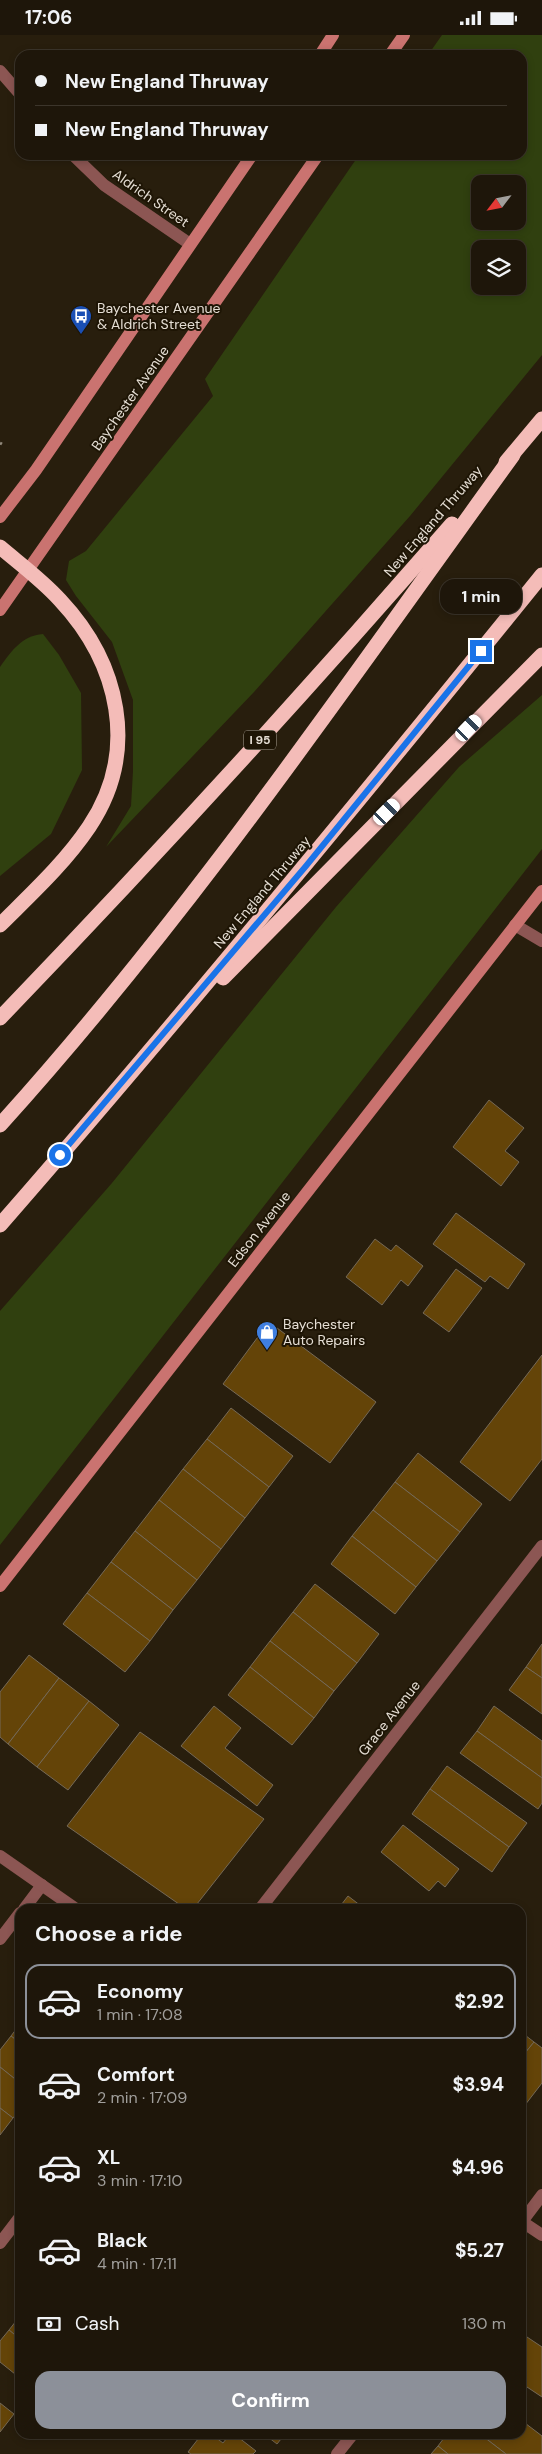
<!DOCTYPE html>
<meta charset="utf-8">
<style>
body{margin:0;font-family:"DM Sans",sans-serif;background:#2b2318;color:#f1f3f6;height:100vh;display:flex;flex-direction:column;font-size:19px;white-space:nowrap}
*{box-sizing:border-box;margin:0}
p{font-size:16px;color:#a19f9c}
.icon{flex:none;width:28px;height:28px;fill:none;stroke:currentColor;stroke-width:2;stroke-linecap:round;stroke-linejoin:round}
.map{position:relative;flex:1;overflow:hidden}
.sheet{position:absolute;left:15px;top:1869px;width:511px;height:535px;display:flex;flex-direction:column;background:#1e160a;border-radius:15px;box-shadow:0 2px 8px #0003,0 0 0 1px #3c352b}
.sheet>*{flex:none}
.hud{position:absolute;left:15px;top:15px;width:512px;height:110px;border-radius:15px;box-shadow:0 2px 8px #0003,0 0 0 1px #3c352b;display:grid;align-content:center;height:110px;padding:0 20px;background:#1e160a}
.needle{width:32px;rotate:238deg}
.controls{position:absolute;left:471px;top:140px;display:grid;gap:10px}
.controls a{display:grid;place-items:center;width:55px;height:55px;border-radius:10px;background:#1e160a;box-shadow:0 2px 8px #0003,0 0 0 1px #3c352b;font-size:25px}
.end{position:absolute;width:22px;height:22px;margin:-11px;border:6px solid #1a73e8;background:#fff;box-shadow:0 0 0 2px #fff}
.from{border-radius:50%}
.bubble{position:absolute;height:35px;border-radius:15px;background:#1e160a;box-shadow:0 2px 8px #0003,0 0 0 1px #3c352b;font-size:16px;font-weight:700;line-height:35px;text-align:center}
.car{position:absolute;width:15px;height:30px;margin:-15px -8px;border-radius:6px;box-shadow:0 0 4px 1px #0007;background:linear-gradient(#fff 24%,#345 0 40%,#fff 0 76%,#345 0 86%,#fff 0)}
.hud b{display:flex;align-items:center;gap:18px;height:48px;font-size:19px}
.hud b+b{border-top:1px solid #3c352b}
.hud i{width:12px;height:12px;background:#f1f3f6}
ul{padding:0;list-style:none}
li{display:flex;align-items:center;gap:15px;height:75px;margin:0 10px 8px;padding:0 10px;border:2px solid transparent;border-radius:15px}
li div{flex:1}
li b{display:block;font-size:19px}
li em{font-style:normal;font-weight:700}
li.current{border-color:#8c9099}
li>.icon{width:45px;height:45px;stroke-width:1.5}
h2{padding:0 20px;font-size:22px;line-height:60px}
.pay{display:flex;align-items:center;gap:12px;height:55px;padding:0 20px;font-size:19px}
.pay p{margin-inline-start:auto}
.action{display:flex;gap:10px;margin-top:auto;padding:10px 20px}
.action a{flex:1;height:58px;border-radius:15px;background:#8c9099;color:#fff;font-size:20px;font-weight:700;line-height:58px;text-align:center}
.status{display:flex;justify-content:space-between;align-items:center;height:35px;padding:0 25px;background:#1e160a;direction:ltr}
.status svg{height:14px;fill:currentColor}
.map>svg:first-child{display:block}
.green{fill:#30400f;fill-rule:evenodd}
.building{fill:#644408;stroke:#756957}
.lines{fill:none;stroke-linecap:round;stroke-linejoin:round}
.path{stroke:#90887a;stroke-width:3;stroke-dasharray:4 4;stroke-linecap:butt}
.service{stroke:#8c5653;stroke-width:12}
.minor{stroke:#8c5653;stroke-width:12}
.tertiary{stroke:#8c5653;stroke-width:12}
.secondary{stroke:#ca7370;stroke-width:12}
.motorway{stroke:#f4bcb8;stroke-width:15}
.route{stroke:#1a73e8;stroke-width:6}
.labels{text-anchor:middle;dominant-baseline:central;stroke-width:4;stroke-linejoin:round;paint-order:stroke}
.shield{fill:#1e1505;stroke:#a9a296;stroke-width:1}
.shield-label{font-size:12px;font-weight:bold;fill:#e5ded4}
.street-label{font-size:14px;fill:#e5ded4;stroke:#1e1505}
.poi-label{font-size:14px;fill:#e5ded4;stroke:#1e1505;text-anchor:start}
</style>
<div class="status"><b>17:06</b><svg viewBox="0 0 49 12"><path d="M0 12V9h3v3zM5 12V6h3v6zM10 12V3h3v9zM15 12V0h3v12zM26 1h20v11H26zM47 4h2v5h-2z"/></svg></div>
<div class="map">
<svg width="542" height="2419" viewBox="0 0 542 2419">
<rect width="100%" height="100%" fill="#281e0d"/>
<!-- green -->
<g class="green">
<path d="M442,0H542V320L410,481L254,657L106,812L131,771L133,736V665L112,607L76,561L66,545L69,526L86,516L213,361L205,344L359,120H522V20H428ZM480,149H518V186H480ZM480,214H518V251H480Z"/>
<path d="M43,599L59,620L81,658L82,735L51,799L0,841V632C12,615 22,601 43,599Z"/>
<polygon points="542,660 542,814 0,1510 0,1276 112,1148 336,872 459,732"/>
</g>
<!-- building -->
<g class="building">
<polygon points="489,1065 524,1093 505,1116 519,1127 501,1151 453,1112"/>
<polygon points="456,1178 525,1229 508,1254 490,1241 485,1247 433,1209"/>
<polygon points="375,1204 391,1216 396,1210 423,1231 408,1251 401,1245 382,1270 346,1242"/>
<polygon points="456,1234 482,1253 449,1297 423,1278"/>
<polygon points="269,1287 376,1367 330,1428 223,1349"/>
<polygon points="542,1320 542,1424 510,1466 460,1427"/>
<polygon points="231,1373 293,1421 269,1452 207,1404"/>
<polygon points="207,1404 269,1452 245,1483 183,1434"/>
<polygon points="418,1418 482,1469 460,1497 395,1447"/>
<polygon points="183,1434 245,1483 221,1514 159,1465"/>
<polygon points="395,1447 460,1497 437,1526 373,1475"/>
<polygon points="159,1465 221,1514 197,1545 135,1496"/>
<polygon points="373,1475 437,1526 416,1552 352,1501"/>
<polygon points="135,1496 197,1545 173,1575 111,1527"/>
<polygon points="352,1501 416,1552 395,1579 331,1529"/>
<polygon points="111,1527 173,1575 150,1606 87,1558"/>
<polygon points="315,1549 379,1599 357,1628 293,1577"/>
<polygon points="87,1558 150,1606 125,1637 63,1589"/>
<polygon points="293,1577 357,1628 334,1656 270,1606"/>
<polygon points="270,1606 334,1656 314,1683 250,1632"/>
<polygon points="542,1609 542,1643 526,1632"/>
<polygon points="29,1620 59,1643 8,1709 0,1702 0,1657"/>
<polygon points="250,1632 314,1683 292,1710 228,1660"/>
<polygon points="526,1632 542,1643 542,1679 509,1655"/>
<polygon points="59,1643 89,1666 37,1732 8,1709"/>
<polygon points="89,1666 119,1690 68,1755 37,1732"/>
<polygon points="214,1671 241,1693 225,1713 273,1750 257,1771 181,1711"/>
<polygon points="494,1671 542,1706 542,1743 477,1696"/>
<polygon points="477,1696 542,1743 542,1768 538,1774 460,1718"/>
<polygon points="140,1697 264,1784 193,1874 186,1874 67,1791"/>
<polygon points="447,1731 527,1788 509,1812 430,1754"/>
<polygon points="430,1754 509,1812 492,1837 412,1779"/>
<polygon points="403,1790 459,1834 445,1852 438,1846 429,1856 381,1817"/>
<polygon points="348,1861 365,1874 338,1874"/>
<polygon points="20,1989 20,2008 11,2001"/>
<polygon points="521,1997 534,2007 521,2023"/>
<polygon points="11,2001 20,2008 20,2048 0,2032 0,2015"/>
<polygon points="534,2007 542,2013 542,2048 525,2070 521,2067 521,2023"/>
<polygon points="0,2032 20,2048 20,2074 13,2083 0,2073"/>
<polygon points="0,2073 13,2083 0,2100"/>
<polygon points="20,2281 20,2304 9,2295"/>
<polygon points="9,2295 20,2304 20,2343 0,2327 0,2306"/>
<polygon points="521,2298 542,2312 542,2362 521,2348"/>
<polygon points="0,2368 14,2379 0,2397"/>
<polygon points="521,2385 542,2401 542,2419 506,2419 480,2399 521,2399"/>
<polygon points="202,2399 211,2399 223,2408 230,2399 234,2399 256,2416 253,2419 191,2419 188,2417"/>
<polygon points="264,2399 285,2399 277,2409"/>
<polygon points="447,2399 480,2399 506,2419 448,2419 438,2411"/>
<polygon points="438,2411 448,2419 431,2419"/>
</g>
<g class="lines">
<!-- path -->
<polyline class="path" points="0,408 2,409"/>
<!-- service -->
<g class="service">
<polyline points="515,890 542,906"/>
<polyline points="24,1874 42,1850"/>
<polyline points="0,1904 20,1878"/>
</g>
<!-- minor -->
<g class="minor">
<polyline points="0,36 20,59"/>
<polyline points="73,120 104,150 190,209"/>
<polyline points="0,1821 76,1874"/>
<polyline points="521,2186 542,2200"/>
<polyline points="521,2188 542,2160"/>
<polyline points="337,2419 353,2399"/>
</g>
<!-- tertiary -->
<g class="tertiary">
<polyline points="260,1874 542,1511"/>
<polyline points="0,2208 20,2182"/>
</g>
<!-- secondary -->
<g class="secondary">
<polyline points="320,20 333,0"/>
<polyline points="390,20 404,0"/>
<polyline points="0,482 36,435 252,120"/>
<polyline points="0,575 318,120"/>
<polyline points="0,1551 542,856"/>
</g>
<!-- motorway -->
<g class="motorway">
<polyline points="506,427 542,384"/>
<path d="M0,512C20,529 42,545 60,565C119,628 140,716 89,792C64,829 31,859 0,890"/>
<polyline points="223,943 542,620"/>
<path d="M0,983C155,822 305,658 452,489"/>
<path d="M0,1090C189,881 348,648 513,420"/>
<path d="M0,1190C186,977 365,759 542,540"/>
</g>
</g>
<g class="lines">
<!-- route -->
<polyline class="route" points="60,1120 306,831 481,616"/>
</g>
<!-- icons -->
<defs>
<g id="bus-pin" transform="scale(1.125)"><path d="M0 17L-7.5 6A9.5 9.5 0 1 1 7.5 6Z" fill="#1a4fb4" stroke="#1e1505"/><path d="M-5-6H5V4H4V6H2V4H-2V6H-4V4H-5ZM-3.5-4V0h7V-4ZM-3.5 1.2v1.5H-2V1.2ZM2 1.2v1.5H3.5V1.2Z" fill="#fff"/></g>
<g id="shop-pin" transform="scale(1.125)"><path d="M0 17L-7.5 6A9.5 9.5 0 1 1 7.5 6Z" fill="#3f7fe0" stroke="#1e1505"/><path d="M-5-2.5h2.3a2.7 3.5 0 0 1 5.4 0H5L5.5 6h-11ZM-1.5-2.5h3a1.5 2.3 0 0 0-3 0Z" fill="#fff"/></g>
</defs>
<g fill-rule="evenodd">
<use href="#bus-pin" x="81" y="281"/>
<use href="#shop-pin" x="267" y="1297"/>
</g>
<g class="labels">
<!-- shield labels -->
<rect class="shield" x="244" y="695.5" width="32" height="19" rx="4"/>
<g class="shield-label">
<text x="260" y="705">I 95</text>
</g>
<!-- street labels -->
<g class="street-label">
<text transform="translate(151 163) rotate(35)">Aldrich Street</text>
<text transform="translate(130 363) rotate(-55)">Baychester Avenue</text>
<text transform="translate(433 486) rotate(-49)">New England Thruway</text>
<text transform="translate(262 857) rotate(-50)">New England Thruway</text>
<text transform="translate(259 1194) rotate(-52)">Edson Avenue</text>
<text transform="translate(389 1683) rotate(-52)">Grace Avenue</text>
</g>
<!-- poi labels -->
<g class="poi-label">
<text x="97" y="273">Baychester Avenue<tspan x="97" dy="16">&amp; Aldrich Street</tspan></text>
<text x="283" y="1289">Baychester<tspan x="283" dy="16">Auto Repairs</tspan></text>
</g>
</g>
</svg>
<div class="controls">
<a><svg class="needle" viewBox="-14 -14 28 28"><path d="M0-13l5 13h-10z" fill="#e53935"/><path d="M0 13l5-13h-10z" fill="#a19f9c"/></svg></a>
<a><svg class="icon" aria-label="layers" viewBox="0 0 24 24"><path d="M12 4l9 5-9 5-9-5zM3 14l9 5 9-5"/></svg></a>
</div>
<i class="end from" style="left:60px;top:1120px"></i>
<i class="end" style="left:481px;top:616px"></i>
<div class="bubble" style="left:440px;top:544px;width:82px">1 min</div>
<i class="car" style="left:469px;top:693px;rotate:44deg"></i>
<i class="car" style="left:387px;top:777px;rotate:45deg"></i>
<div class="hud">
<b><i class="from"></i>New England Thruway</b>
<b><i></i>New England Thruway</b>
</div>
<section class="sheet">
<h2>Choose a ride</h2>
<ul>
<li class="current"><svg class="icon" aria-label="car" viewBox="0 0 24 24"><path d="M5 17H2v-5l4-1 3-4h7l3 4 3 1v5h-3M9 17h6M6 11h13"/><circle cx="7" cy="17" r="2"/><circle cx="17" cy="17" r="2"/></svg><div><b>Economy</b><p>1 min · 17:08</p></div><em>$2.92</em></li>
<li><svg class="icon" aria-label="car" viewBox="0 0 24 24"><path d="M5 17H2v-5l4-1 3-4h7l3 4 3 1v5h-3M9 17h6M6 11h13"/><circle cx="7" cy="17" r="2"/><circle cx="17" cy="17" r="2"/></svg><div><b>Comfort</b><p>2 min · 17:09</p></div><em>$3.94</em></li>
<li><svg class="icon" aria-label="car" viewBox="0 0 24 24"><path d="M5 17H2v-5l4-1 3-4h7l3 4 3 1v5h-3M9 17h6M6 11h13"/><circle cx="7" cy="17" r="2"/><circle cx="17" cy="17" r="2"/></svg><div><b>XL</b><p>3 min · 17:10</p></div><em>$4.96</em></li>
<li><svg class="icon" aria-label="car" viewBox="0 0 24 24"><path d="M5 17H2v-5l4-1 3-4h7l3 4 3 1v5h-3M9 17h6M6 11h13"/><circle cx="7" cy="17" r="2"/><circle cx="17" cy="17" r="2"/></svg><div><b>Black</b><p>4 min · 17:11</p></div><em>$5.27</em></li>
</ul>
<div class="pay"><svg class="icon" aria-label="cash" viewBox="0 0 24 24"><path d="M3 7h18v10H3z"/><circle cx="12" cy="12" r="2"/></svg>Cash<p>130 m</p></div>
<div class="action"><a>Confirm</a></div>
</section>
</div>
